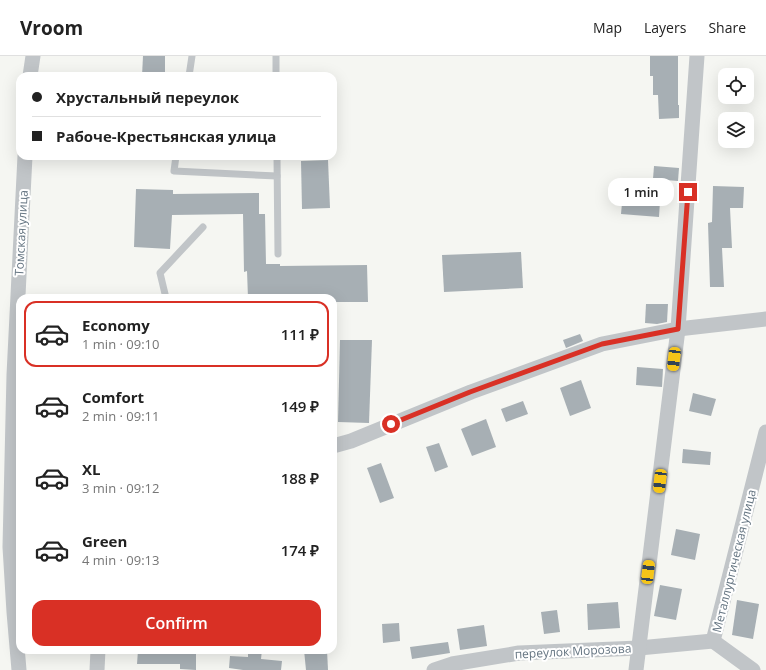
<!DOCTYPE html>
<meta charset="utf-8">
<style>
body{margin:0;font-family:"Open Sans",sans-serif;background:#f6f6f6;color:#222;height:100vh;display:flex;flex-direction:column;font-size:15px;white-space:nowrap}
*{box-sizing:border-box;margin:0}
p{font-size:13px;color:#767676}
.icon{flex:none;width:22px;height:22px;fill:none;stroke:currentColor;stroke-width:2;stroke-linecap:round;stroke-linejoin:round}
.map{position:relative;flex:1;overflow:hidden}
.details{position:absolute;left:16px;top:238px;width:321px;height:360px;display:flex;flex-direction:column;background:#fff;border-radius:12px;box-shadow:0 4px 16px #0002}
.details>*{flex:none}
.banner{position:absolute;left:16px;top:16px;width:321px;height:88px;border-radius:12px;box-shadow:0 4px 16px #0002;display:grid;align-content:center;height:88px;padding:0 16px;background:#fff}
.tools{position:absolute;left:718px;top:12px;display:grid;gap:8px}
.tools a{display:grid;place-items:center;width:36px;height:36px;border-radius:8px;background:#fff;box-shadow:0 4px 16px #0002;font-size:20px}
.end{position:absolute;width:18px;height:18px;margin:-9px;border:5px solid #d93025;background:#fff;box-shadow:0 0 0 2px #fff}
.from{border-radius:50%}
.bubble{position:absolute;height:28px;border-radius:12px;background:#fff;box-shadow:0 4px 16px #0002;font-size:13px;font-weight:600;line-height:28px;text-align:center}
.car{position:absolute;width:12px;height:24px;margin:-12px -6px;border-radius:5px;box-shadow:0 0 3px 1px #0007;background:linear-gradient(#f5c518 24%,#345 0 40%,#f5c518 0 76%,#345 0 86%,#f5c518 0)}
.banner b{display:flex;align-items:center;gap:14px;height:38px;font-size:15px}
.banner b+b{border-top:1px solid #e0e0e0}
.banner i{width:10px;height:10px;background:#222}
ul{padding:7px 0 0;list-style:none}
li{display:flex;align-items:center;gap:12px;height:66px;margin:0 8px 6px;padding:0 8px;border:2px solid transparent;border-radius:12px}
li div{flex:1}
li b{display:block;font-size:15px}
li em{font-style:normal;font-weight:600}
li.active{border-color:#d93025}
li>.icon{width:36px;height:36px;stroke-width:1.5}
.primary-button{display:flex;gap:8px;margin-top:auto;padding:8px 16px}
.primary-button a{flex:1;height:46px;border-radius:12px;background:#d93025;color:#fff;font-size:16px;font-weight:600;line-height:46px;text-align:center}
header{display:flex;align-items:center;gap:24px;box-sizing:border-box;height:56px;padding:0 20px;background:#fff;border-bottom:1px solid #e0e0e0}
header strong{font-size:19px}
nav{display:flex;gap:22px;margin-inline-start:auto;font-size:14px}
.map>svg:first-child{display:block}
.building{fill:#a7afb4}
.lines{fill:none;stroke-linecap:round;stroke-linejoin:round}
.lane{stroke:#c1c5c8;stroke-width:7}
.street{stroke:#c1c5c8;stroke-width:15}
.route{stroke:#d93025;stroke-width:5}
.labels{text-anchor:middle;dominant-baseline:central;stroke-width:4;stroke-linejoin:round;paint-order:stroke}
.street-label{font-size:12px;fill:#657582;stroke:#fff}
</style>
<header>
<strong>Vroom</strong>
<nav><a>Map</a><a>Layers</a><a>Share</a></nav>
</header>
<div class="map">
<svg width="766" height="614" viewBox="0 0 766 614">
<rect width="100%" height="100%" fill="#f5f6f2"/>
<!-- building -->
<g class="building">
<polygon points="143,0 165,0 165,20 142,20"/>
<polygon points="650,0 678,0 678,49 679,49 679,62 659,63 658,39 653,39 653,20 650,20"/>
<polygon points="328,104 330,152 302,153 301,105"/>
<polygon points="654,110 679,112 678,125 653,123"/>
<polygon points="624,125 661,128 659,161 621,158"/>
<polygon points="713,130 744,131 743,152 730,152 732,192 722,192 724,231 710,231 708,167 712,166"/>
<polygon points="136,133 173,134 173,138 259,137 259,158 265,158 266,208 280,208 280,210 367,209 368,246 333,246 333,242 248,242 247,215 244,216 243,158 172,159 170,193 134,191"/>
<polygon points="521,196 523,232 444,236 442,199"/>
<polygon points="646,248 668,248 667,266 657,268 645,267"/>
<polygon points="580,278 583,285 566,292 563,284"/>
<polygon points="340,284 372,284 369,367 338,366"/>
<polygon points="637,311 663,313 662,331 636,329"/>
<polygon points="581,324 591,352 570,360 560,332"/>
<polygon points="693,337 716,343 711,360 689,355"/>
<polygon points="523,345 528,358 506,366 501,353"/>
<polygon points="486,363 496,391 472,400 461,373"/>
<polygon points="439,387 448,411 435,416 426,391"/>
<polygon points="683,393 711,396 710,409 682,407"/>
<polygon points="381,407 394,442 380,447 367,412"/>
<polygon points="676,473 700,478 695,504 671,499"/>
<polygon points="660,529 682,533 676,564 654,560"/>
<polygon points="737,544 759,548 753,583 732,579"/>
<polygon points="618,546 620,572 588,574 587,548"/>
<polygon points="557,554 560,576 544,578 541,556"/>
<polygon points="399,567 400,585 383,587 382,568"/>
<polygon points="484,569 487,590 460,594 457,573"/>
<polygon points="448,586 450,597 412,603 410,591"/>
<polygon points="138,594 196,594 196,614 180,613 180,608 137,608"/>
<polygon points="248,594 262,594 261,603 282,605 281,614 243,614 229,612 230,600 248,601"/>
<polygon points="304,594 327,594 328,614 306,614"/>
</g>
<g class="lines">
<!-- lane -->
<g class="lane">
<polyline points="276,0 276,20"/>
<polyline points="189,20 192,0"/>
<polyline points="176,100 174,115 277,120"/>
<polyline points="277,100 278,198"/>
<polyline points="166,242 160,217 203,171"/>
</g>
<!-- street -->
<g class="street">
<polyline points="30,20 33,0"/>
<polyline points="333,390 351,385 471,336 602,288 678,273 766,263"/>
<polyline points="19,614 14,556 10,491 14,319 25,100"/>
<polyline points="97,614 98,594"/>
<polyline points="434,614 452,608 519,597 639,592 713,585"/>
<polyline points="636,614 678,273 697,0"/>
<polyline points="753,614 713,585 766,376"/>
</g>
</g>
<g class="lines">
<!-- route -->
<polyline class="route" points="391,368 470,336 602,288 678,273 688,136"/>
</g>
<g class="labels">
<!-- street labels -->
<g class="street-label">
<text transform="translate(21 177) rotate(-87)">Томская улица</text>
<text transform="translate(734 505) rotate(-76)">Металлургическая улица</text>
<text transform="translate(573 595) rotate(-3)">переулок Морозова</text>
</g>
</g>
</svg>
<div class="tools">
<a><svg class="icon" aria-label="locate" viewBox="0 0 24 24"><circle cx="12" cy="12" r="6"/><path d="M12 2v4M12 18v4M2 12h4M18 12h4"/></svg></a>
<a><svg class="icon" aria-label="layers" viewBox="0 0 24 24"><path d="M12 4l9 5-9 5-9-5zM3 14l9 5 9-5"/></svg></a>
</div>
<i class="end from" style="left:391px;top:368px"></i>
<i class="end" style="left:688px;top:136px"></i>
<div class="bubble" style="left:608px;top:122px;width:66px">1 min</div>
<i class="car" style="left:674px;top:303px;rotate:187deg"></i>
<i class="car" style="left:660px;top:425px;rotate:187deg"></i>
<i class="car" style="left:648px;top:516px;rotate:7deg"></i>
<div class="banner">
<b><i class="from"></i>Хрустальный переулок</b>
<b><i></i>Рабоче-Крестьянская улица</b>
</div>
<section class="details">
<ul>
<li class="active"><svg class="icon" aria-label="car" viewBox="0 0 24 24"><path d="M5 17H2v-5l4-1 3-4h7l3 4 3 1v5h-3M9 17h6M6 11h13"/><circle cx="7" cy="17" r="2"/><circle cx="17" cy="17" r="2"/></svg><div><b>Economy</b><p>1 min · 09:10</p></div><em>111 ₽</em></li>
<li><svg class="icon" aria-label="car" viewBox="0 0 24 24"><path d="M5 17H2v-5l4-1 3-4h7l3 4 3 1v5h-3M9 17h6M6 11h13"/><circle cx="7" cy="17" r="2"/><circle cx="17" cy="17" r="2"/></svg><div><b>Comfort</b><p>2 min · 09:11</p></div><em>149 ₽</em></li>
<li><svg class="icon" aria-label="car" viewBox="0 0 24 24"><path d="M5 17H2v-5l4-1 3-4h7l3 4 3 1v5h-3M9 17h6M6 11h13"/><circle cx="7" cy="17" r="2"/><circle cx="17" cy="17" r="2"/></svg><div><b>XL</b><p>3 min · 09:12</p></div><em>188 ₽</em></li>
<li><svg class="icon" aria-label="car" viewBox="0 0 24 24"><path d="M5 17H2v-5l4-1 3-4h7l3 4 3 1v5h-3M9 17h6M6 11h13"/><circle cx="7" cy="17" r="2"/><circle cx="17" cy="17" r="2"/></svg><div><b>Green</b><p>4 min · 09:13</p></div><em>174 ₽</em></li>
</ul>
<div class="primary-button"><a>Confirm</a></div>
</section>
</div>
